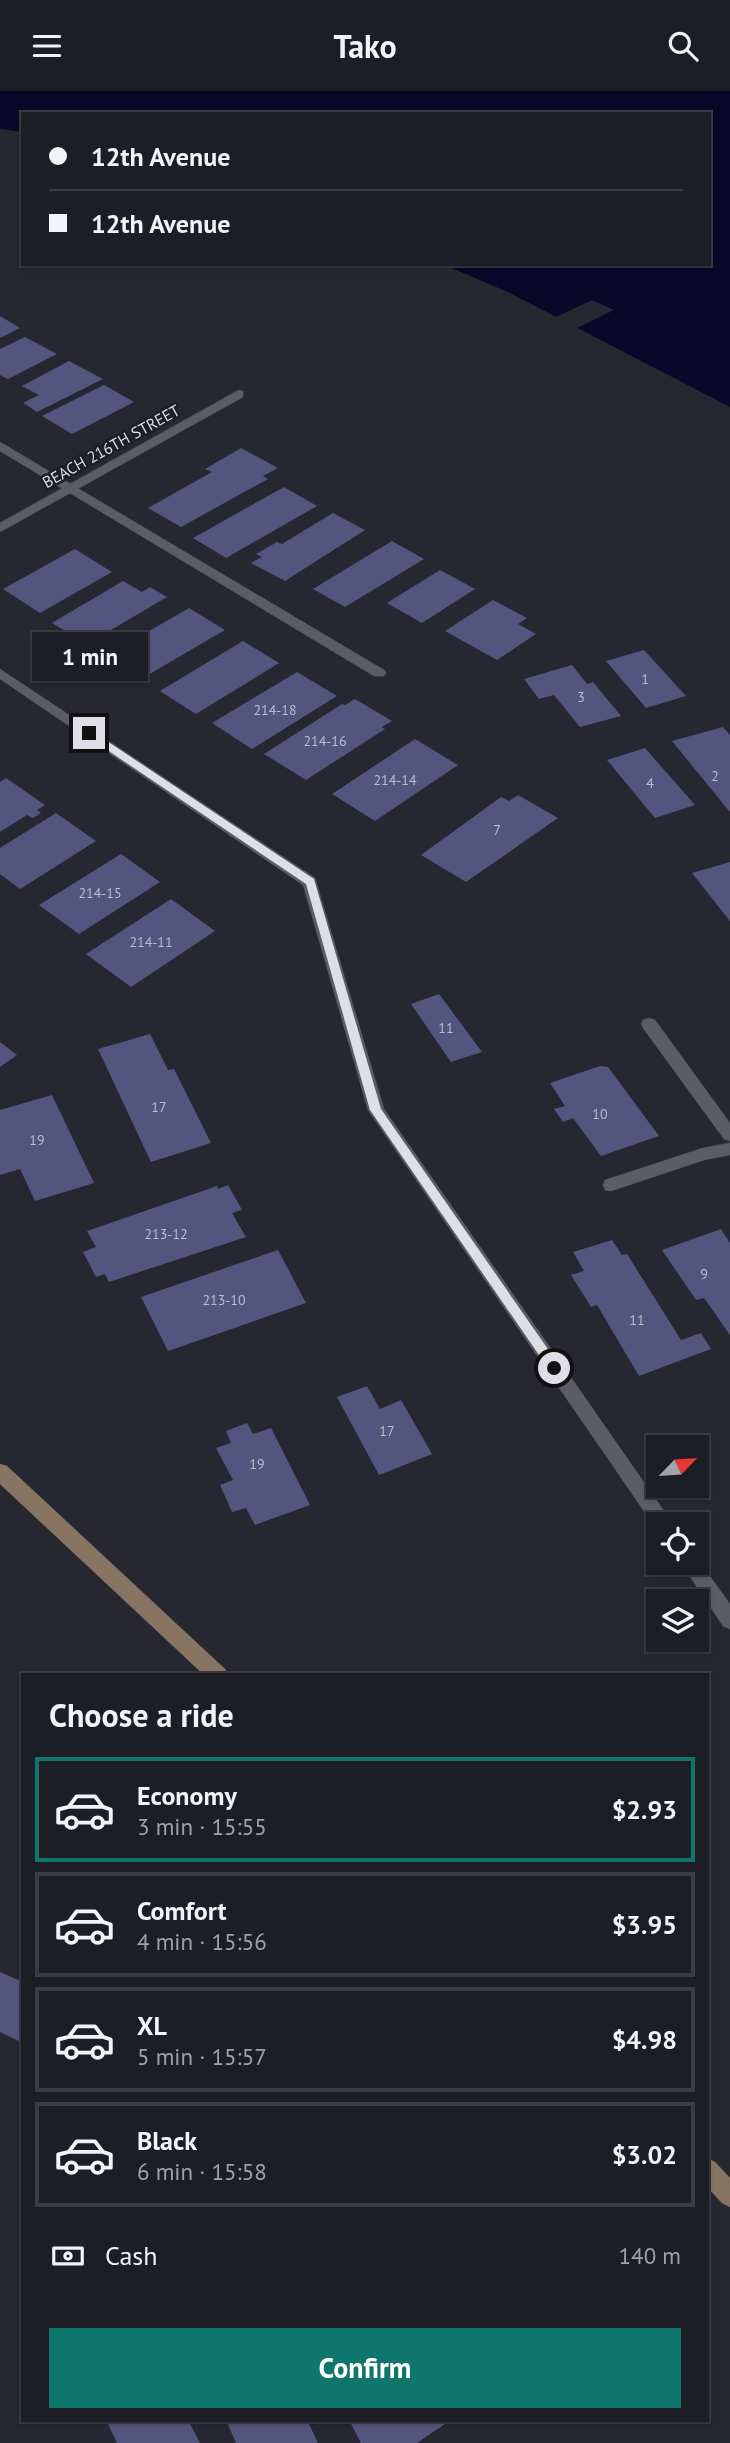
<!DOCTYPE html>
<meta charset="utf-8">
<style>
body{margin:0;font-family:"PT Sans",sans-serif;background:#25262e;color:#f1f3f6;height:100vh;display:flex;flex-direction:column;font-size:26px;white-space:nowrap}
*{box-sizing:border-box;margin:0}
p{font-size:23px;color:#a0a2a7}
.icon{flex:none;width:38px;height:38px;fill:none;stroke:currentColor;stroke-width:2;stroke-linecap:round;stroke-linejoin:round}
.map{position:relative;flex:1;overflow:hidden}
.drawer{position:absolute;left:21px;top:1582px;width:688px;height:749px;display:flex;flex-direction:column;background:#1d1d26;border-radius:0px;box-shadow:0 2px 5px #0004,0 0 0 2px #3b3b43}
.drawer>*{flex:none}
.banner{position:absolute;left:21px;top:21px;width:690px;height:154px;border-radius:0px;box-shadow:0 2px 5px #0004,0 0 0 2px #3b3b43;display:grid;align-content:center;height:154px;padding:0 28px;background:#1d1d26}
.needle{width:46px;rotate:65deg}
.tools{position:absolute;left:646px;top:1344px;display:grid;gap:14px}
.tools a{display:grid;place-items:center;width:63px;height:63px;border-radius:0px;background:#1d1d26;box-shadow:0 2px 5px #0004,0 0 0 2px #3b3b43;font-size:35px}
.end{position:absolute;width:32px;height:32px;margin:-16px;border:9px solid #dedee6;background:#111;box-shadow:0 0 0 4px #111}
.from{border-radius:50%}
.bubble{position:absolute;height:49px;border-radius:0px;background:#1d1d26;box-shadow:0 2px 5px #0004,0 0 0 2px #3b3b43;font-size:23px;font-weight:700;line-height:49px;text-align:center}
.banner b{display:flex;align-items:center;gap:24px;height:66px;font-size:26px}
.banner b+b{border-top:2px solid #3b3b43}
.banner i{width:18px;height:18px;background:#f1f3f6}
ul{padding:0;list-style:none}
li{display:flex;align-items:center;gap:21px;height:105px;margin:0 14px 10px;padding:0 14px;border:4px solid #3b3b43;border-radius:0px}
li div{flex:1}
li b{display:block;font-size:26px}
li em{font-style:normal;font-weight:700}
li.on{border-color:#0f766e}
li>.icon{width:63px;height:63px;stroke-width:1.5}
h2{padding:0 28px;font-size:32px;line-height:84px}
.pay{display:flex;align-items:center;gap:18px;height:77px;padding:0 28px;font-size:26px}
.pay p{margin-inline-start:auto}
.primary-button{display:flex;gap:14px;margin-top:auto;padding:14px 28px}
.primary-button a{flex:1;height:80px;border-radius:0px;background:#0f766e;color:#fff;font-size:28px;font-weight:700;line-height:80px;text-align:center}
header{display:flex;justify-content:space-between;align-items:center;height:91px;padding:0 28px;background:#1d1d26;font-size:32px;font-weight:700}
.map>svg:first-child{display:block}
.water{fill:#0b0729}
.pier{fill:#272732}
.building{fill:#53557e}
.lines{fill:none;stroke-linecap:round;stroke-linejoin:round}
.lane-casing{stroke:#46464f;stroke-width:1}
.street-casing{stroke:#46464f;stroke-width:1}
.secondary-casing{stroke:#46464f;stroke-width:1}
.lane{fill:#5b5c68;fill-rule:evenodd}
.street{fill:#5b5c68;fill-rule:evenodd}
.secondary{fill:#877461;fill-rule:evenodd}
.route{fill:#dedee6}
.labels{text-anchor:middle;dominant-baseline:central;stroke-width:5;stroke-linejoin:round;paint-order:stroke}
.number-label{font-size:14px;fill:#bbbccc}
.far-street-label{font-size:16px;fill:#dedee6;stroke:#1d1e28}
</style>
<header><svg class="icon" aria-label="menu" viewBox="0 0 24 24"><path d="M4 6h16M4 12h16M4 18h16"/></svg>Tako<svg class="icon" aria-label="search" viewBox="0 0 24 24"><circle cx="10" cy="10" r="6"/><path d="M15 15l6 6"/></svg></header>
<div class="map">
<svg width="730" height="2352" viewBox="0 0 730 2352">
<rect width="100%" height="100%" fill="#272732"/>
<!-- water -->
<polygon class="water" points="0,0 730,0 730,316 508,201 442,173 709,173 709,23 23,23 23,41 0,38"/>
<!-- pier -->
<polygon class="pier" points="592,209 614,219 573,239 552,228"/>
<!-- building -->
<g class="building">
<polygon points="0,225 20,237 0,247"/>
<polygon points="25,246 57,263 8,288 0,284 0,258"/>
<polygon points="69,270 103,288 37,321 23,312 39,304 22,295"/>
<polygon points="104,294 134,311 72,343 42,325"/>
<polygon points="241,357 278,377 263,385 268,388 181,436 148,417 212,381 205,378"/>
<polygon points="284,396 317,415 226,467 193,447"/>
<polygon points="333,422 365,439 285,490 251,472 262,466 256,463 277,451 282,453"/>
<polygon points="392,450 424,468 345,516 313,498"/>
<polygon points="75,458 112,481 40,522 3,498"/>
<polygon points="440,479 475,498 422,532 387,512"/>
<polygon points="123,490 142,501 150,496 167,506 87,553 52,532"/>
<polygon points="493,509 527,527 518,533 536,543 497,569 445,540"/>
<polygon points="189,517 225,539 141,588 106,565"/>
<polygon points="243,550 279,572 196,623 160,600"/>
<polygon points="644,559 686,605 646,617 606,570"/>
<polygon points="572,574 587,593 593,591 621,625 580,636 554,604 539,608 524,588"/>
<polygon points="297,581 337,605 252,658 212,632"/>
<polygon points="355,608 392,630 382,636 385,638 306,689 264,663 342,613 345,614"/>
<polygon points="723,636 730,644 730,721 672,650"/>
<polygon points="415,648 458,674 375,730 332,703"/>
<polygon points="645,657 695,714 655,727 607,669"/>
<polygon points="6,687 45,714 37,719 41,722 33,727 27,724 0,741 0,691"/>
<polygon points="518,704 558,727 466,791 421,764 501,706 509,710"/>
<polygon points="56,722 96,750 20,798 0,783 0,757"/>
<polygon points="121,763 160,791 79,843 39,814"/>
<polygon points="730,771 730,830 692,782"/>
<polygon points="171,808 215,840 131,896 86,863"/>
<polygon points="439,903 482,961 451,971 411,913"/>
<polygon points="150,943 168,979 174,978 211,1052 151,1071 98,958"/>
<polygon points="0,951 17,964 0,976"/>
<polygon points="600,975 608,976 659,1045 601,1065 573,1027 563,1031 554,1018 565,1015 550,992"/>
<polygon points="52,1004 94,1092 35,1110 20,1078 0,1084 0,1019"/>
<polygon points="228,1094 242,1119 232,1122 246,1146 109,1191 105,1183 96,1186 83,1161 96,1156 87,1140 217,1095 218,1098"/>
<polygon points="721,1138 730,1152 730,1244 704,1207 696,1209 662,1159"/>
<polygon points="612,1149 622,1164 627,1163 681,1249 701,1242 711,1258 639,1285 597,1214 591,1216 571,1184 584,1180 573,1161"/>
<polygon points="278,1159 306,1212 168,1260 141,1206"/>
<polygon points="367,1295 380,1318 401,1309 432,1363 379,1384 337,1306"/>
<polygon points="247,1332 253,1343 271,1337 310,1414 255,1434 246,1417 232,1421 220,1394 233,1389 216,1357 231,1352 226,1340"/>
<polygon points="0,1881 23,1891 23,1952 0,1941"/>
<polygon points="106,2329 188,2329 200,2352 117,2352"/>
<polygon points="226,2329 307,2329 318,2352 236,2352"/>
<polygon points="349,2329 442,2329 445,2333 417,2352 361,2352"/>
</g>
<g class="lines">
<!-- lane casing -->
<g class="lane-casing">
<g id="lane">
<polygon points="0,351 384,579 386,582 384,585 374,585 0,360"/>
<polygon points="649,927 655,929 730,1032 730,1050 724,1048 643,937 641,933 643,929"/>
<polygon points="730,1052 730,1064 704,1069 611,1100 605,1099 603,1094 605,1089 703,1057"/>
</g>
</g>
<!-- street casing -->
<g class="street-casing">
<g id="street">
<polygon points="239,299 243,300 243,306 0,441 0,432"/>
<polygon points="0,578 315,787 384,1018 673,1433 658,1433 657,1439 368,1019 303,794 0,588"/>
<polygon points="696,1466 730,1513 730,1538 723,1535 681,1472 696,1472"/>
</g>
</g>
<!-- secondary casing -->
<g class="secondary-casing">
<g id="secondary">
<polygon points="0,1373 7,1375 225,1578 228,1584 204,1584 0,1393"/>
<polygon points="707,2067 715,2071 730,2087 730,2116 722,2112 707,2096"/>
</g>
</g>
<!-- lane -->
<use href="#lane" class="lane"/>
<!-- street -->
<use href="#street" class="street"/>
<!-- secondary -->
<use href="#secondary" class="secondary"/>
</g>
<!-- route -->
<polygon class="route" points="85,640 92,640 314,788 381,1018 559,1274 559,1280 550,1280 370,1019 306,793 85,644"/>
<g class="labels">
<!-- number labels -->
<g class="number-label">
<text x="645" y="588">1</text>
<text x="581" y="606">3</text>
<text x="275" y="619">214-18</text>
<text x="325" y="650">214-16</text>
<text x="715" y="685">2</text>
<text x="395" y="689">214-14</text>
<text x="650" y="692">4</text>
<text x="497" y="739">7</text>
<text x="100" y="802">214-15</text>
<text x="151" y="851">214-11</text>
<text x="446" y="937">11</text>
<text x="159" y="1016">17</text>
<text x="600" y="1023">10</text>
<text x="37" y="1049">19</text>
<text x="166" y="1143">213-12</text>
<text x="704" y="1183">9</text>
<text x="224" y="1209">213-10</text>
<text x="637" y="1229">11</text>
<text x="387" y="1340">17</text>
<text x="257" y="1373">19</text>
</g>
<!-- far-street labels -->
<g class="far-street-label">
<text transform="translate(111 355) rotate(-29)">BEACH 216TH STREET</text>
</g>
</g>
</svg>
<div class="tools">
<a><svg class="needle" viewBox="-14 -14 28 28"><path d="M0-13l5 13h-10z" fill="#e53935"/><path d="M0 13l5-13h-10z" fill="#a0a2a7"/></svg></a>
<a><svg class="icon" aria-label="locate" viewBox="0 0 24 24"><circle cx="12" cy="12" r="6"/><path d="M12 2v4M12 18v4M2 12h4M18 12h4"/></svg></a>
<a><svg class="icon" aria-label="layers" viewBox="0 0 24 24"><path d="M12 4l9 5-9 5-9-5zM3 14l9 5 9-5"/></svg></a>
</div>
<i class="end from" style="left:554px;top:1277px"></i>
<i class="end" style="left:89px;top:642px"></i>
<div class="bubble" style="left:32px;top:541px;width:116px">1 min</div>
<div class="banner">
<b><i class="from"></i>12th Avenue</b>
<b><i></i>12th Avenue</b>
</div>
<section class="drawer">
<h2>Choose a ride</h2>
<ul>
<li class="on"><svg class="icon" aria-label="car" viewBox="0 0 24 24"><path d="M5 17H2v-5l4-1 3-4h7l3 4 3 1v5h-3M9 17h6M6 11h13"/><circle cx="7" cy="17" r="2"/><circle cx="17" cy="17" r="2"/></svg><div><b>Economy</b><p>3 min · 15:55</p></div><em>$2.93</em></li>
<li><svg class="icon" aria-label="car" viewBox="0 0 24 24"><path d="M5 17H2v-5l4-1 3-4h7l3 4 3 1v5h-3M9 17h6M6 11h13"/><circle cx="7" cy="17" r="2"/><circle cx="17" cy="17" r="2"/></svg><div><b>Comfort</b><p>4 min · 15:56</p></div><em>$3.95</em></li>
<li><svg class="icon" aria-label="car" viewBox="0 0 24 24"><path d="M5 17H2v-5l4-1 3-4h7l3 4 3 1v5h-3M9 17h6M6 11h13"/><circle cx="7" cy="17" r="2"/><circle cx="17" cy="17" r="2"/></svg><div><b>XL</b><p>5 min · 15:57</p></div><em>$4.98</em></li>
<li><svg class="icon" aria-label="car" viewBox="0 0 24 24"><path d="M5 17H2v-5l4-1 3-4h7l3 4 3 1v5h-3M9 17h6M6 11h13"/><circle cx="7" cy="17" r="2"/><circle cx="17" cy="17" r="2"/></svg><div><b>Black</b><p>6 min · 15:58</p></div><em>$3.02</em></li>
</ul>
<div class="pay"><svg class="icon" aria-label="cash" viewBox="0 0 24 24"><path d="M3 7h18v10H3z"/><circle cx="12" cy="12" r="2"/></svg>Cash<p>140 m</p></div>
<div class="primary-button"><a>Confirm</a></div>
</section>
</div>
